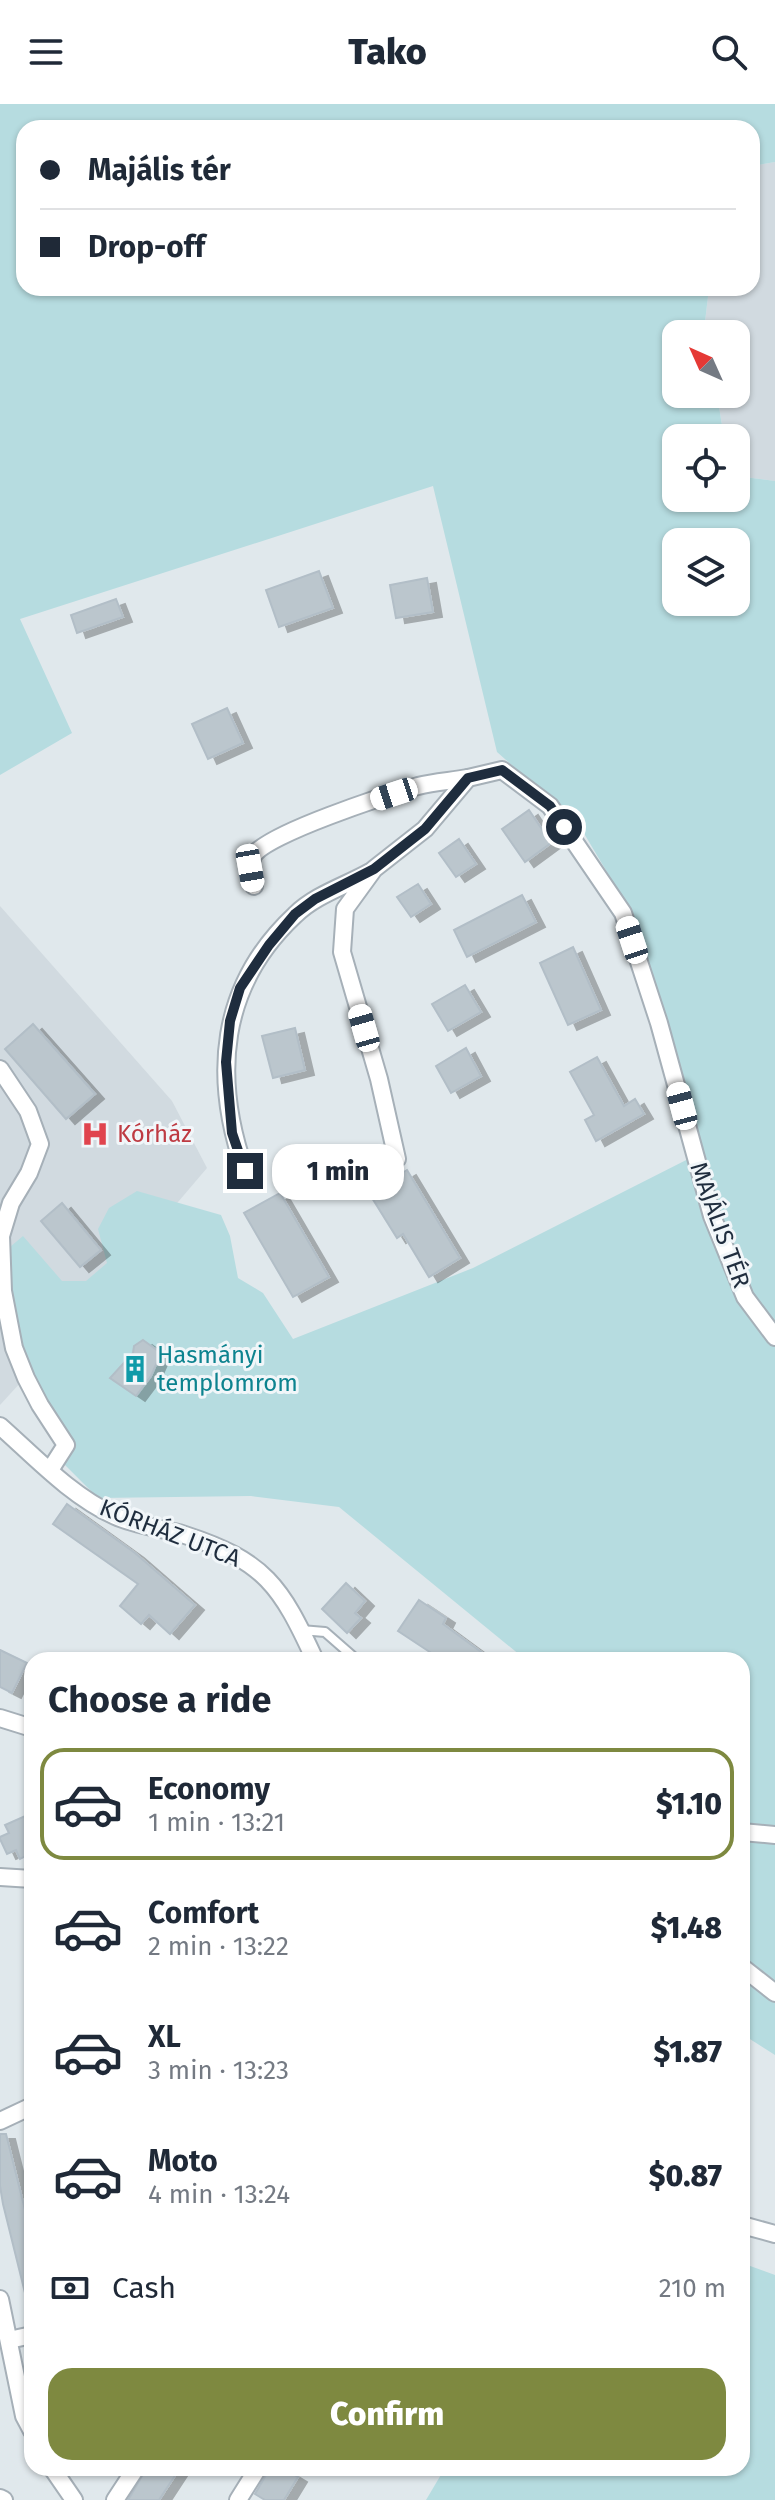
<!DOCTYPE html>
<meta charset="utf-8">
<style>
body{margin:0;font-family:"Fira Sans",sans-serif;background:#f6f6f7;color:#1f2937;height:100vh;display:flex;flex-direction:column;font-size:30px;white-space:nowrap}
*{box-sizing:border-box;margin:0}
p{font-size:26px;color:#747a83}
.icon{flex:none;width:44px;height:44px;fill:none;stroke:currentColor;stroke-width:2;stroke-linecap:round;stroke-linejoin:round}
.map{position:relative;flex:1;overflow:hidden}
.drawer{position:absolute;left:24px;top:1548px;width:726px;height:824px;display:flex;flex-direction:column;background:#fff;border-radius:24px;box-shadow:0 2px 6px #0004}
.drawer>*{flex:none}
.banner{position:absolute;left:16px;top:16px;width:744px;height:176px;border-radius:24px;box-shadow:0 2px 6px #0004;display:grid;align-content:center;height:176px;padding:0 24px;background:#fff}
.needle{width:52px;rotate:315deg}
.fabs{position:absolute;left:662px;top:216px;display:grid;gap:16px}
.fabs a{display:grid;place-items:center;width:88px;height:88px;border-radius:16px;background:#fff;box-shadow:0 2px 6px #0004;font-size:40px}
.end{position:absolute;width:36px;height:36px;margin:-18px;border:10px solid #1f2d3e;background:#fff;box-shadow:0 0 0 4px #fff}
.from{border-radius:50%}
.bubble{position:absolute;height:56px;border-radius:24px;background:#fff;box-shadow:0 2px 6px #0004;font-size:26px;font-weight:800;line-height:56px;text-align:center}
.car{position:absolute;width:24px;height:48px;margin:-24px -12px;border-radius:10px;box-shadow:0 0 6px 2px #0007;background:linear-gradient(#fff 24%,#345 0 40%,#fff 0 76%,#345 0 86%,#fff 0)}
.banner b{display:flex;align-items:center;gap:28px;height:76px;font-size:30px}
.banner b+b{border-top:2px solid #e0e1e3}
.banner i{width:20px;height:20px;background:#1f2937}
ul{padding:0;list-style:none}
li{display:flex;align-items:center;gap:24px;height:112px;margin:0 16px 12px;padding:0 8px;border:4px solid transparent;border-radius:24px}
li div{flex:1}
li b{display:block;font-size:30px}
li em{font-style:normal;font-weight:800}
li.active{border-color:#7e8940}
li>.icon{width:72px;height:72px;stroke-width:1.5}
h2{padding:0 24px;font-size:36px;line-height:96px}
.pay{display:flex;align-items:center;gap:20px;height:88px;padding:0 24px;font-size:30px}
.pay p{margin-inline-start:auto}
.primary-button{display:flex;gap:16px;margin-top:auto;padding:16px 24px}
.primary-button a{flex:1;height:92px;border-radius:24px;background:#7e8940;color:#fff;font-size:32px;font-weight:800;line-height:92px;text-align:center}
header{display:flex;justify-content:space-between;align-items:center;height:104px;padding:0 24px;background:#fff;font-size:36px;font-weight:800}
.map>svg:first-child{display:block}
.built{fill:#d1dae0}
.green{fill:#b6dce0;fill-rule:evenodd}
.building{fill:#bbc6cd;stroke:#b2bec7;stroke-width:2;filter:url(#shadow)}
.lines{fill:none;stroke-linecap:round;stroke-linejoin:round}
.service-casing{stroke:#a6b0b8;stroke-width:12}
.minor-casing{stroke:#a6b0b8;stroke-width:20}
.service{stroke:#fff;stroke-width:8}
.minor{stroke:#fff;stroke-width:16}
.route{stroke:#1f2d3e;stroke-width:10}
.labels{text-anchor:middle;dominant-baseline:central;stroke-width:6;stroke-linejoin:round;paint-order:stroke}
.health-label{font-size:24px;fill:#be3a42;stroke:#f1f6f9;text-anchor:start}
.street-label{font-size:24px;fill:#1f2d3e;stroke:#f1f6f9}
.culture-label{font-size:24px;fill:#0d838f;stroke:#f1f6f9;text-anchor:start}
</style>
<header><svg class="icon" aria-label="menu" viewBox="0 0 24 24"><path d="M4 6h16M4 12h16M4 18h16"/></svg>Tako<svg class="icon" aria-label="search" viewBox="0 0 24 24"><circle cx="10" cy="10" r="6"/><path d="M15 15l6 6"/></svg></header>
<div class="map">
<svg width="775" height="2396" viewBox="0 0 775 2396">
<defs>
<filter id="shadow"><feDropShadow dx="9" dy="5" stdDeviation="0" flood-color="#0004"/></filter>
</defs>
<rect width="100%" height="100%" fill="#e0e8ec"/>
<!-- built -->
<g class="built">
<polygon points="775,58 775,377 736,372 736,334 724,334 717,290 736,290 736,230 707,230 705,218 709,184 752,184 752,62"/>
<polygon points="0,802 172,997 207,1064 73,1221 0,1301"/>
</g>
<!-- green -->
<g class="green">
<path d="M0,0H775V58L752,62V24H24V184H709L705,218L707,230H676V290H717L724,334H676V394H736V372L775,377V1951L742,1930V1556H526L339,1403L251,1392L98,1394L61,1357L64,1352L18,1250L7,1169L10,1143L23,1132L62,1177H86L107,1159L98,1125L109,1104L137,1087L221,1111L230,1132L238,1174L263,1189L293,1235L473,1164L702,1048L663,905L620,790L579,721L497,648L433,382L20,515L72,629L0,671ZM676,438H736V498H676Z"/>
<polygon points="742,2159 775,2171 775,2396 426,2396 445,2364 742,2364"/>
</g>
<!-- building -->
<g class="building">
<polygon points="319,467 333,504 279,523 266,486"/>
<polygon points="427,474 433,508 396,514 390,481"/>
<polygon points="116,495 123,513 77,529 71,511"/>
<polygon points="227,604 243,639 208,655 192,620"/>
<polygon points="529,706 551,739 525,758 502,725"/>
<polygon points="459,735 476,760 456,773 439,749"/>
<polygon points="418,780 431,800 411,813 397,793"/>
<polygon points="522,791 536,818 467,853 454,826"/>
<polygon points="573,843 601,906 568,921 540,859"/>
<polygon points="465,881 481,908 448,927 432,900"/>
<polygon points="33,920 95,990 66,1015 5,945"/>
<polygon points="295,924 305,966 273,974 262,932"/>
<polygon points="466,944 481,972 451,989 436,962"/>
<polygon points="597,953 624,1002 635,995 644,1010 596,1037 585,1016 594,1011 570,968"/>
<polygon points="407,1066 460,1154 429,1173 403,1130 397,1134 369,1089"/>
<polygon points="280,1089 329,1173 293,1193 244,1109"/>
<polygon points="62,1099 101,1146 80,1163 41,1117"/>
<polygon points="143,1236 161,1249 151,1272 136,1292 110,1274 133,1249 134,1242"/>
<polygon points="67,1400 135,1449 195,1501 170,1530 149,1511 141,1520 120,1502 138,1480 53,1420"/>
<polygon points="346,1479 365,1497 355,1509 361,1514 347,1529 322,1505"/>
<polygon points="419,1496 446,1514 443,1520 492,1556 442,1556 398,1527"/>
<polygon points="0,1546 27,1559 12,1589 0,1583"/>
<polygon points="32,1709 32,1749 20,1755 16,1746 7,1750 0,1735 0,1733 9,1729 5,1721"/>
<polygon points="0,2030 6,2030 32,2134 32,2193 26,2193 3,2100 0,2082"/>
<polygon points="180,2364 159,2396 128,2396 147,2364"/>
<polygon points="270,2364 283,2364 298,2373 284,2396 265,2396 255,2390"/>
</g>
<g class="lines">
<!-- service casing -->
<g class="service-casing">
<polyline id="service" points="301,1526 325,1528 357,1556"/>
</g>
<!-- minor casing -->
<g class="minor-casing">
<g id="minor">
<path d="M254,782C252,772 248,762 253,752C265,730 390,690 418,682C434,678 451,677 468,674"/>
<polyline points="0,965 28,1007 40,1040 29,1069 11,1099 1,1132 3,1187 14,1244 26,1274 40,1301 66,1341 50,1366"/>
<polyline points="397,1055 379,975 342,848 345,805 374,765 425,725 468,674 502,666 550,702 623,809 659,919 712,1112 745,1193 775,1233"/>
<path d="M245,1067C212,973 219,882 295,811C315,791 345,782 370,768"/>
<path d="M0,1322C35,1353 71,1392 115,1412C137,1422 162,1424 185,1431C265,1457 281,1482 315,1556"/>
<polyline points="0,1614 32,1624"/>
<polyline points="742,1728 775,1731"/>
<polyline points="0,1773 32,1775"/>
<polyline points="742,1863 775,1889"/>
<polyline points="0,2017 32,2002"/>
<polyline points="742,2121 775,2130"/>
<polyline points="0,2195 24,2312 32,2327"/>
<polyline points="9,2236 32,2231"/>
<polyline points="52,2364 74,2396"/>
<polyline points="0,2394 4,2396"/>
<polyline points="115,2396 136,2364"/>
<polyline points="238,2396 258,2364"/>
</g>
</g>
<!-- service -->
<use href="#service" class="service"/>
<!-- minor -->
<use href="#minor" class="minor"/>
</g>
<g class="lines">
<!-- route -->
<polyline class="route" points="245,1067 232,1029 226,958 230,917 240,884 269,841 295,810 315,795 374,765 425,725 468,674 502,666 550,702 564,723"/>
</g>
<!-- icons -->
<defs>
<g id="hospital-bare" transform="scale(2.16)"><path d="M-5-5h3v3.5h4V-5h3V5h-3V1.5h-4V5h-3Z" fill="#e0444e" stroke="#f1f6f9" stroke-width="2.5" paint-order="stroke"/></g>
<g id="building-bare" transform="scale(2.16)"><path d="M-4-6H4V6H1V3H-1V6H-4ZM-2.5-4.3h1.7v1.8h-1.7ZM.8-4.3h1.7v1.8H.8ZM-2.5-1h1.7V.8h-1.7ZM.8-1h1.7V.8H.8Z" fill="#0f9aa8" stroke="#f1f6f9" stroke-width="2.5" paint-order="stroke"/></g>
</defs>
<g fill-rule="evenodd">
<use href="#hospital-bare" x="95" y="1030"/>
<use href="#building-bare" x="135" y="1265"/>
</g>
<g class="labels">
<!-- health labels -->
<g class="health-label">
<text x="117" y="1030">Kórház</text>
</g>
<!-- street labels -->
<g class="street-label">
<text transform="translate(720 1121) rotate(70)">MAJÁLIS TÉR</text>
<text transform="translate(170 1429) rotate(21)">KÓRHÁZ UTCA</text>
</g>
<!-- culture labels -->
<g class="culture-label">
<text x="157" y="1251">Hasmányi<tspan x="157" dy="28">templomrom</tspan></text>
</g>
</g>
</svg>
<div class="fabs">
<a><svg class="needle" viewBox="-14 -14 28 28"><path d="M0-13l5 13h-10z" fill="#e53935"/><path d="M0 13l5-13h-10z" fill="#747a83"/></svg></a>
<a><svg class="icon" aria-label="locate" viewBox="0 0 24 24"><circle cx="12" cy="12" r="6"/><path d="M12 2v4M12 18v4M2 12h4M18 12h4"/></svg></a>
<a><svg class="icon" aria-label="layers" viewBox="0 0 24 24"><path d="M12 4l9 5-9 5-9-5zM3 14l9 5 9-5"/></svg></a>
</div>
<i class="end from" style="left:564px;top:723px"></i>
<i class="end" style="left:245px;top:1067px"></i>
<div class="bubble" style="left:272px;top:1040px;width:132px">1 min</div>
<i class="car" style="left:394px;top:690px;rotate:252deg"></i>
<i class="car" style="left:250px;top:764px;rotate:170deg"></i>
<i class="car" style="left:632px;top:836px;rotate:342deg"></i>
<i class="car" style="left:364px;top:924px;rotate:344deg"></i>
<i class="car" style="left:682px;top:1002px;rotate:345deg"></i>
<div class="banner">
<b><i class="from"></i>Majális tér</b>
<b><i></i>Drop-off</b>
</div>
<section class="drawer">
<h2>Choose a ride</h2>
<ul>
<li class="active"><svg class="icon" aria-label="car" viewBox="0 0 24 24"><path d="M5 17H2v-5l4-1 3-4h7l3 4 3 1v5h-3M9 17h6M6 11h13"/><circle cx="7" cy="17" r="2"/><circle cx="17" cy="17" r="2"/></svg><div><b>Economy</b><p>1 min · 13:21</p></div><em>$1.10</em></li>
<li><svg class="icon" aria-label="car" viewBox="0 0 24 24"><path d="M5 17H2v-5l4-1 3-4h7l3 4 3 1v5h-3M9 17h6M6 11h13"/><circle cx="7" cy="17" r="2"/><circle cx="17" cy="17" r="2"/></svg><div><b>Comfort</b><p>2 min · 13:22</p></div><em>$1.48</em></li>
<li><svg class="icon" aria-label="car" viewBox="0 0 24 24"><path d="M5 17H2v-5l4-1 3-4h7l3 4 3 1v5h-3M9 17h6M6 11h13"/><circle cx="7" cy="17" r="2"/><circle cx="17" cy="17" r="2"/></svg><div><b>XL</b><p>3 min · 13:23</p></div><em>$1.87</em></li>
<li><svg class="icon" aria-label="car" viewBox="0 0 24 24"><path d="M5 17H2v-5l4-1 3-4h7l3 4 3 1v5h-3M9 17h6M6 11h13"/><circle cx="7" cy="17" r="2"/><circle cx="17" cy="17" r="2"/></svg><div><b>Moto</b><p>4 min · 13:24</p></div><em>$0.87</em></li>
</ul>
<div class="pay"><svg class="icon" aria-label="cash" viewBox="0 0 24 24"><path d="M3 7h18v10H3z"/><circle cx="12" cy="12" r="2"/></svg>Cash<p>210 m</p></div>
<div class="primary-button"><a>Confirm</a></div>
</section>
</div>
